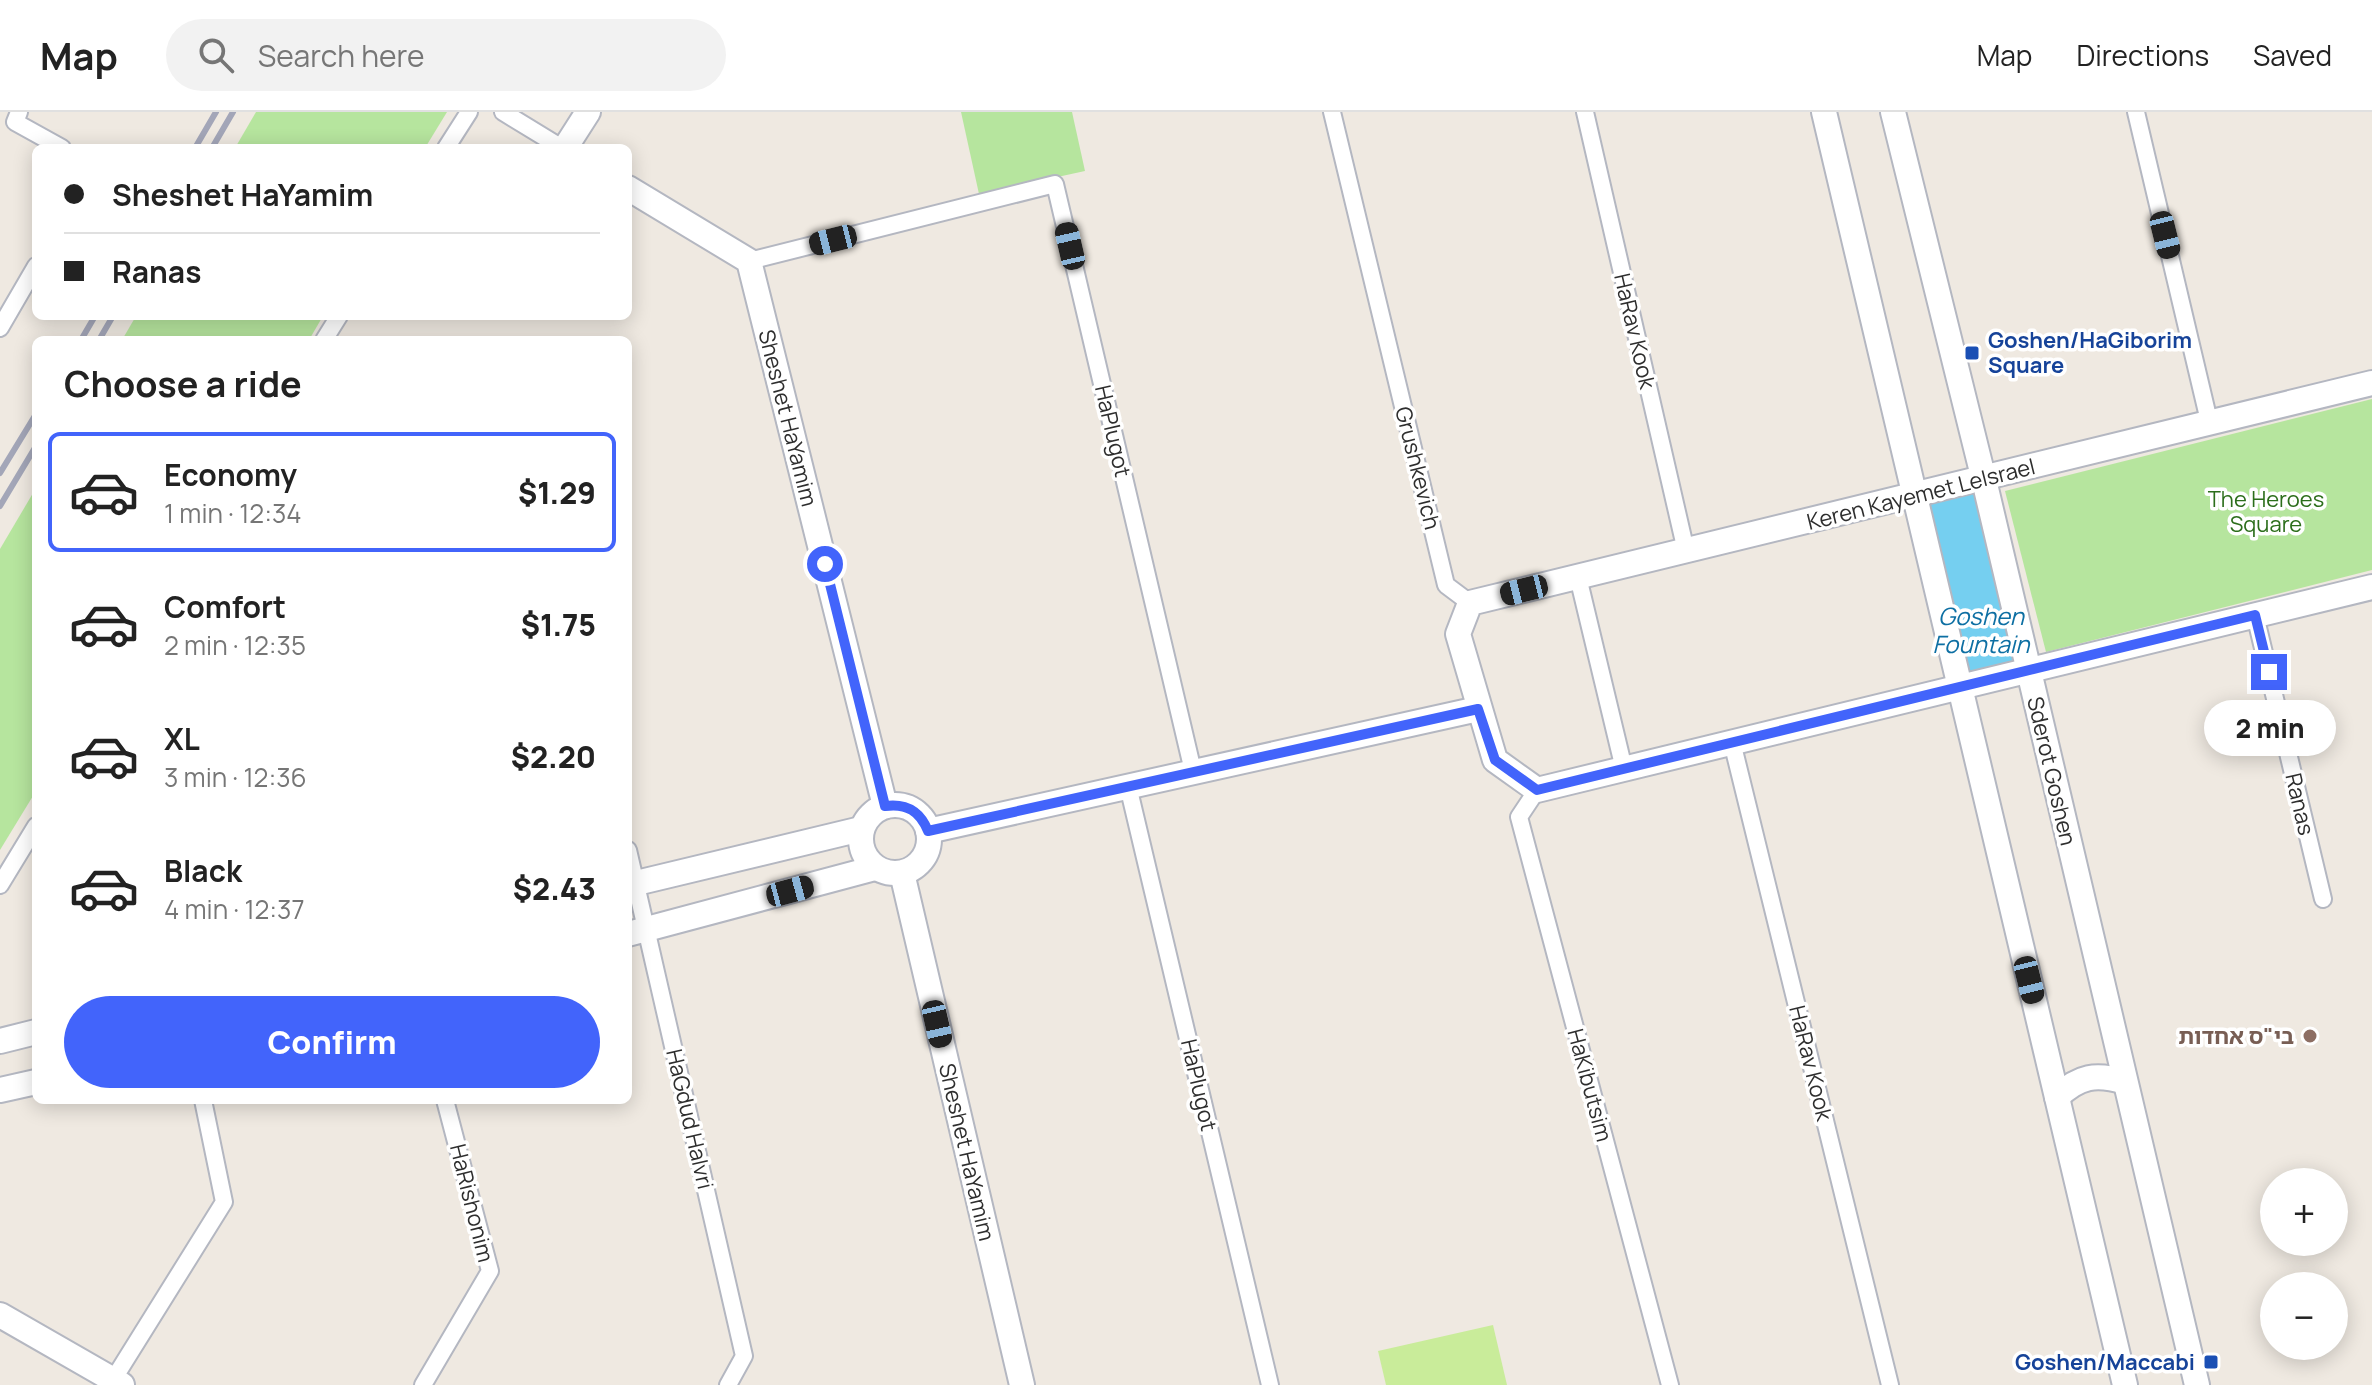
<!DOCTYPE html>
<meta charset="utf-8">
<style>
body{margin:0;font-family:Manrope,"Noto Sans Hebrew",sans-serif;background:#f2f2f2;color:#222;height:100vh;display:flex;flex-direction:column;font-size:30px;white-space:nowrap}
*{box-sizing:border-box;margin:0}
p{font-size:26px;color:#767676}
.icon{flex:none;width:44px;height:44px;fill:none;stroke:currentColor;stroke-width:2;stroke-linecap:round;stroke-linejoin:round}
.map{position:relative;flex:1;overflow:hidden}
.drawer{position:absolute;left:32px;top:224px;width:600px;height:768px;display:flex;flex-direction:column;background:#fff;border-radius:12px;box-shadow:0 4px 20px #0003}
.drawer>*{flex:none}
.hud{position:absolute;left:32px;top:32px;width:600px;height:176px;border-radius:12px;box-shadow:0 4px 20px #0003;display:grid;align-content:center;height:176px;padding:0 32px;background:#fff}
.buttons{position:absolute;left:2260px;top:1056px;display:grid;gap:16px}
.buttons a{display:grid;place-items:center;width:88px;height:88px;border-radius:50%;background:#fff;box-shadow:0 4px 20px #0003;font-size:40px}
.end{position:absolute;width:36px;height:36px;margin:-18px;border:10px solid #4264fb;background:#fff;box-shadow:0 0 0 4px #fff}
.from{border-radius:50%}
.bubble{position:absolute;height:56px;border-radius:28px;background:#fff;box-shadow:0 4px 20px #0003;font-size:26px;font-weight:800;line-height:56px;text-align:center}
.car{position:absolute;width:24px;height:48px;margin:-24px -12px;border-radius:10px;box-shadow:0 0 6px 2px #0007;background:linear-gradient(#222 24%,#8ab4d8 0 40%,#222 0 76%,#8ab4d8 0 86%,#222 0)}
.hud b{display:flex;align-items:center;gap:28px;height:76px;font-size:30px}
.hud b+b{border-top:2px solid #e0e0e0}
.hud i{width:20px;height:20px;background:#222}
ul{padding:0;list-style:none}
li{display:flex;align-items:center;gap:24px;height:120px;margin:0 16px 12px;padding:0 16px;border:4px solid transparent;border-radius:12px}
li div{flex:1}
li b{display:block;font-size:30px}
li em{font-style:normal;font-weight:800}
li.selected{border-color:#4264fb}
li>.icon{width:72px;height:72px;stroke-width:1.5}
h2{padding:0 32px;font-size:36px;line-height:96px}
.button{display:flex;gap:16px;margin-top:auto;padding:16px 32px}
.button a{flex:1;height:92px;border-radius:48px;background:#4264fb;color:#fff;font-size:32px;font-weight:800;line-height:92px;text-align:center}
header{display:flex;align-items:center;gap:48px;box-sizing:border-box;height:112px;padding:0 40px;background:#fff;border-bottom:2px solid #e0e0e0}
header strong{font-size:38px}
nav{display:flex;gap:44px;margin-inline-start:auto;font-size:28px}
.search{width:560px;height:72px;background:#f2f2f2;display:flex;align-items:center;gap:20px;box-sizing:border-box;padding:0 28px;border-radius:44px;color:#767676;font-size:30px}
.map>svg:first-child{display:block}
.green{fill:#b6e59e}
.pitch{fill:#c9ec9a}
.water{fill:#75cff0}
.lines{fill:none;stroke-linecap:round;stroke-linejoin:round}
.street-casing{stroke:#b4b7c1;stroke-width:20}
.secondary-casing{stroke:#b4b7c1;stroke-width:28}
.street{stroke:#fff;stroke-width:16}
.secondary{stroke:#fff;stroke-width:24}
.rail{stroke:#a3a6b8;stroke-width:6}
.route{stroke:#4264fb;stroke-width:10}
.transit-dot{fill:#1a4fb4;stroke:#fff;stroke-width:3}
.education-dot{fill:#8d6e63;stroke:#fff;stroke-width:3}
.labels{text-anchor:middle;dominant-baseline:central;stroke-width:7;stroke-linejoin:round;paint-order:stroke}
.street-label{font-size:22px;fill:#2e2e2e;stroke:#fff}
.transit-label{font-size:22px;font-weight:bold;fill:#164399;stroke:#fff;text-anchor:start}
.park-label{font-size:22px;fill:#2c6e1b;stroke:#fff}
.education-label{font-size:22px;font-weight:bold;fill:#785e54;stroke:#fff;text-anchor:end}
.water-label{font-size:24px;font-style:italic;fill:#0d6fa3;stroke:#fff}
</style>
<header>
<strong>Map</strong>
<div class="search"><svg class="icon" aria-label="search" viewBox="0 0 24 24"><circle cx="10" cy="10" r="6"/><path d="M15 15l6 6"/></svg>Search here</div>
<nav><a>Map</a><a>Directions</a><a>Saved</a></nav>
</header>
<div class="map">
<svg width="2372" height="1273" viewBox="0 0 2372 1273">
<rect width="100%" height="100%" fill="#efe9e1"/>
<!-- green -->
<g class="green">
<polygon points="256,0 447,0 425,36 235,36"/>
<polygon points="961,0 1072,0 1085,59 979,82"/>
<polygon points="136,204 323,204 309,228 122,228"/>
<polygon points="2372,287 2372,458 2046,540 2005,379"/>
<polygon points="36,376 36,679 0,738 0,437"/>
</g>
<!-- pitch -->
<polygon class="pitch" points="1493,1213 1507,1273 1386,1273 1378,1239"/>
<!-- water -->
<polygon class="water" points="1978,376 2021,554 1963,570 1920,388"/>
<g class="lines">
<!-- street casing -->
<g class="street-casing">
<g id="street">
<polyline points="19,0 15,10 62,36"/>
<polyline points="503,0 562,36"/>
<polyline points="1332,0 1446,473 1470,491"/>
<polyline points="1585,0 1686,439"/>
<polyline points="2136,0 2209,309"/>
<polyline points="446,36 469,0"/>
<polyline points="749,149 1055,72 1193,659"/>
<polyline points="0,216 36,154"/>
<polyline points="324,228 339,204"/>
<polyline points="1578,465 1624,657"/>
<polyline points="2255,503 2323,787"/>
<polyline points="1732,630 1890,1273"/>
<polyline points="1128,674 1270,1273"/>
<polyline points="1537,678 1519,705 1670,1273"/>
<polyline points="628,738 744,1244 728,1273"/>
<polyline points="0,773 36,714"/>
<polyline points="113,1268 224,1090 203,988"/>
<polyline points="423,1273 490,1159 445,988"/>
</g>
</g>
<!-- secondary casing -->
<g class="secondary-casing">
<g id="secondary">
<polyline points="1824,0 2125,1273"/>
<polyline points="1893,0 1984,368 2197,1273"/>
<polyline points="565,36 588,0"/>
<polyline points="628,76 749,149 885,694"/>
<polyline points="2372,271 1470,491 1458,522 1495,648 1537,678 2372,475"/>
<circle cx="895" cy="727" r="34"/>
<polyline points="928,719 1478,597"/>
<polyline points="902,761 1022,1273"/>
<polyline points="628,773 861,717"/>
<polyline points="628,822 875,756"/>
<polyline points="0,929 36,920"/>
<polyline points="0,978 36,970"/>
<path d="M2057,985C2079,964 2096,961 2125,970"/>
<polyline points="0,1203 122,1273"/>
</g>
</g>
<!-- street -->
<use href="#street" class="street"/>
<!-- secondary -->
<use href="#secondary" class="secondary"/>
<!-- rail -->
<g class="rail">
<polyline points="195,36 216,0"/>
<polyline points="212,36 233,0"/>
<polyline points="81,228 95,204"/>
<polyline points="99,228 113,204"/>
<polyline points="0,361 36,302"/>
<polyline points="0,394 36,334"/>
</g>
</g>
<g class="lines">
<!-- route -->
<path class="route" d="M825,452L885,694C907,691 920,699 928,719L1478,597L1495,648L1537,678L2255,503L2269,560"/>
</g>
<!-- markers -->
<g class="transit-dot">
<rect x="1964" y="233" width="16" height="16" rx="4"/>
<rect x="2203" y="1242" width="16" height="16" rx="4"/>
</g>
<circle class="education-dot" cx="2310" cy="924" r="8"/>
<g class="labels">
<!-- street labels -->
<g class="street-label">
<text transform="translate(1635 219) rotate(77)">HaRav Kook</text>
<text transform="translate(788 306) rotate(76)">Sheshet HaYamim</text>
<text transform="translate(1113 319) rotate(77)">HaPlugot</text>
<text transform="translate(1418 356) rotate(76)">Grushkevich</text>
<text transform="translate(1921 382) rotate(-14)">Keren Kayemet LeIsrael</text>
<text transform="translate(2052 659) rotate(77)">Sderot Goshen</text>
<text transform="translate(2300 692) rotate(77)">Ranas</text>
<text transform="translate(1811 951) rotate(76)">HaRav Kook</text>
<text transform="translate(1199 973) rotate(77)">HaPlugot</text>
<text transform="translate(1590 973) rotate(75)">HaKibutsim</text>
<text transform="translate(690 1007) rotate(77)">HaGdud HaIvri</text>
<text transform="translate(967 1040) rotate(77)">Sheshet HaYamim</text>
<text transform="translate(472 1091) rotate(76)">HaRishonim</text>
</g>
<!-- transit labels -->
<g class="transit-label">
<text x="1988" y="228">Goshen/HaGiborim<tspan x="1988" dy="25">Square</tspan></text>
<text x="2195" y="1250" text-anchor="end">Goshen/Maccabi</text>
</g>
<!-- park labels -->
<g class="park-label">
<text x="2266" y="387">The Heroes<tspan x="2266" dy="25">Square</tspan></text>
</g>
<!-- education labels -->
<g class="education-label">
<text x="2294" y="924">בי"ס אחדות</text>
</g>
<!-- water labels -->
<g class="water-label">
<text x="1981" y="503">Goshen<tspan x="1981" dy="28">Fountain</tspan></text>
</g>
</g>
</svg>
<div class="buttons">
<a>+</a>
<a>−</a>
</div>
<i class="end from" style="left:825px;top:452px"></i>
<i class="end" style="left:2269px;top:560px"></i>
<div class="bubble" style="left:2204px;top:588px;width:132px">2 min</div>
<i class="car" style="left:2165px;top:123px;rotate:166deg"></i>
<i class="car" style="left:833px;top:128px;rotate:256deg"></i>
<i class="car" style="left:1070px;top:134px;rotate:347deg"></i>
<i class="car" style="left:1524px;top:478px;rotate:256deg"></i>
<i class="car" style="left:790px;top:779px;rotate:75deg"></i>
<i class="car" style="left:2029px;top:868px;rotate:166deg"></i>
<i class="car" style="left:937px;top:912px;rotate:167deg"></i>
<div class="hud">
<b><i class="from"></i>Sheshet HaYamim</b>
<b><i></i>Ranas</b>
</div>
<section class="drawer">
<h2>Choose a ride</h2>
<ul>
<li class="selected"><svg class="icon" aria-label="car" viewBox="0 0 24 24"><path d="M5 17H2v-5l4-1 3-4h7l3 4 3 1v5h-3M9 17h6M6 11h13"/><circle cx="7" cy="17" r="2"/><circle cx="17" cy="17" r="2"/></svg><div><b>Economy</b><p>1 min · 12:34</p></div><em>$1.29</em></li>
<li><svg class="icon" aria-label="car" viewBox="0 0 24 24"><path d="M5 17H2v-5l4-1 3-4h7l3 4 3 1v5h-3M9 17h6M6 11h13"/><circle cx="7" cy="17" r="2"/><circle cx="17" cy="17" r="2"/></svg><div><b>Comfort</b><p>2 min · 12:35</p></div><em>$1.75</em></li>
<li><svg class="icon" aria-label="car" viewBox="0 0 24 24"><path d="M5 17H2v-5l4-1 3-4h7l3 4 3 1v5h-3M9 17h6M6 11h13"/><circle cx="7" cy="17" r="2"/><circle cx="17" cy="17" r="2"/></svg><div><b>XL</b><p>3 min · 12:36</p></div><em>$2.20</em></li>
<li><svg class="icon" aria-label="car" viewBox="0 0 24 24"><path d="M5 17H2v-5l4-1 3-4h7l3 4 3 1v5h-3M9 17h6M6 11h13"/><circle cx="7" cy="17" r="2"/><circle cx="17" cy="17" r="2"/></svg><div><b>Black</b><p>4 min · 12:37</p></div><em>$2.43</em></li>
</ul>
<div class="button"><a>Confirm</a></div>
</section>
</div>
